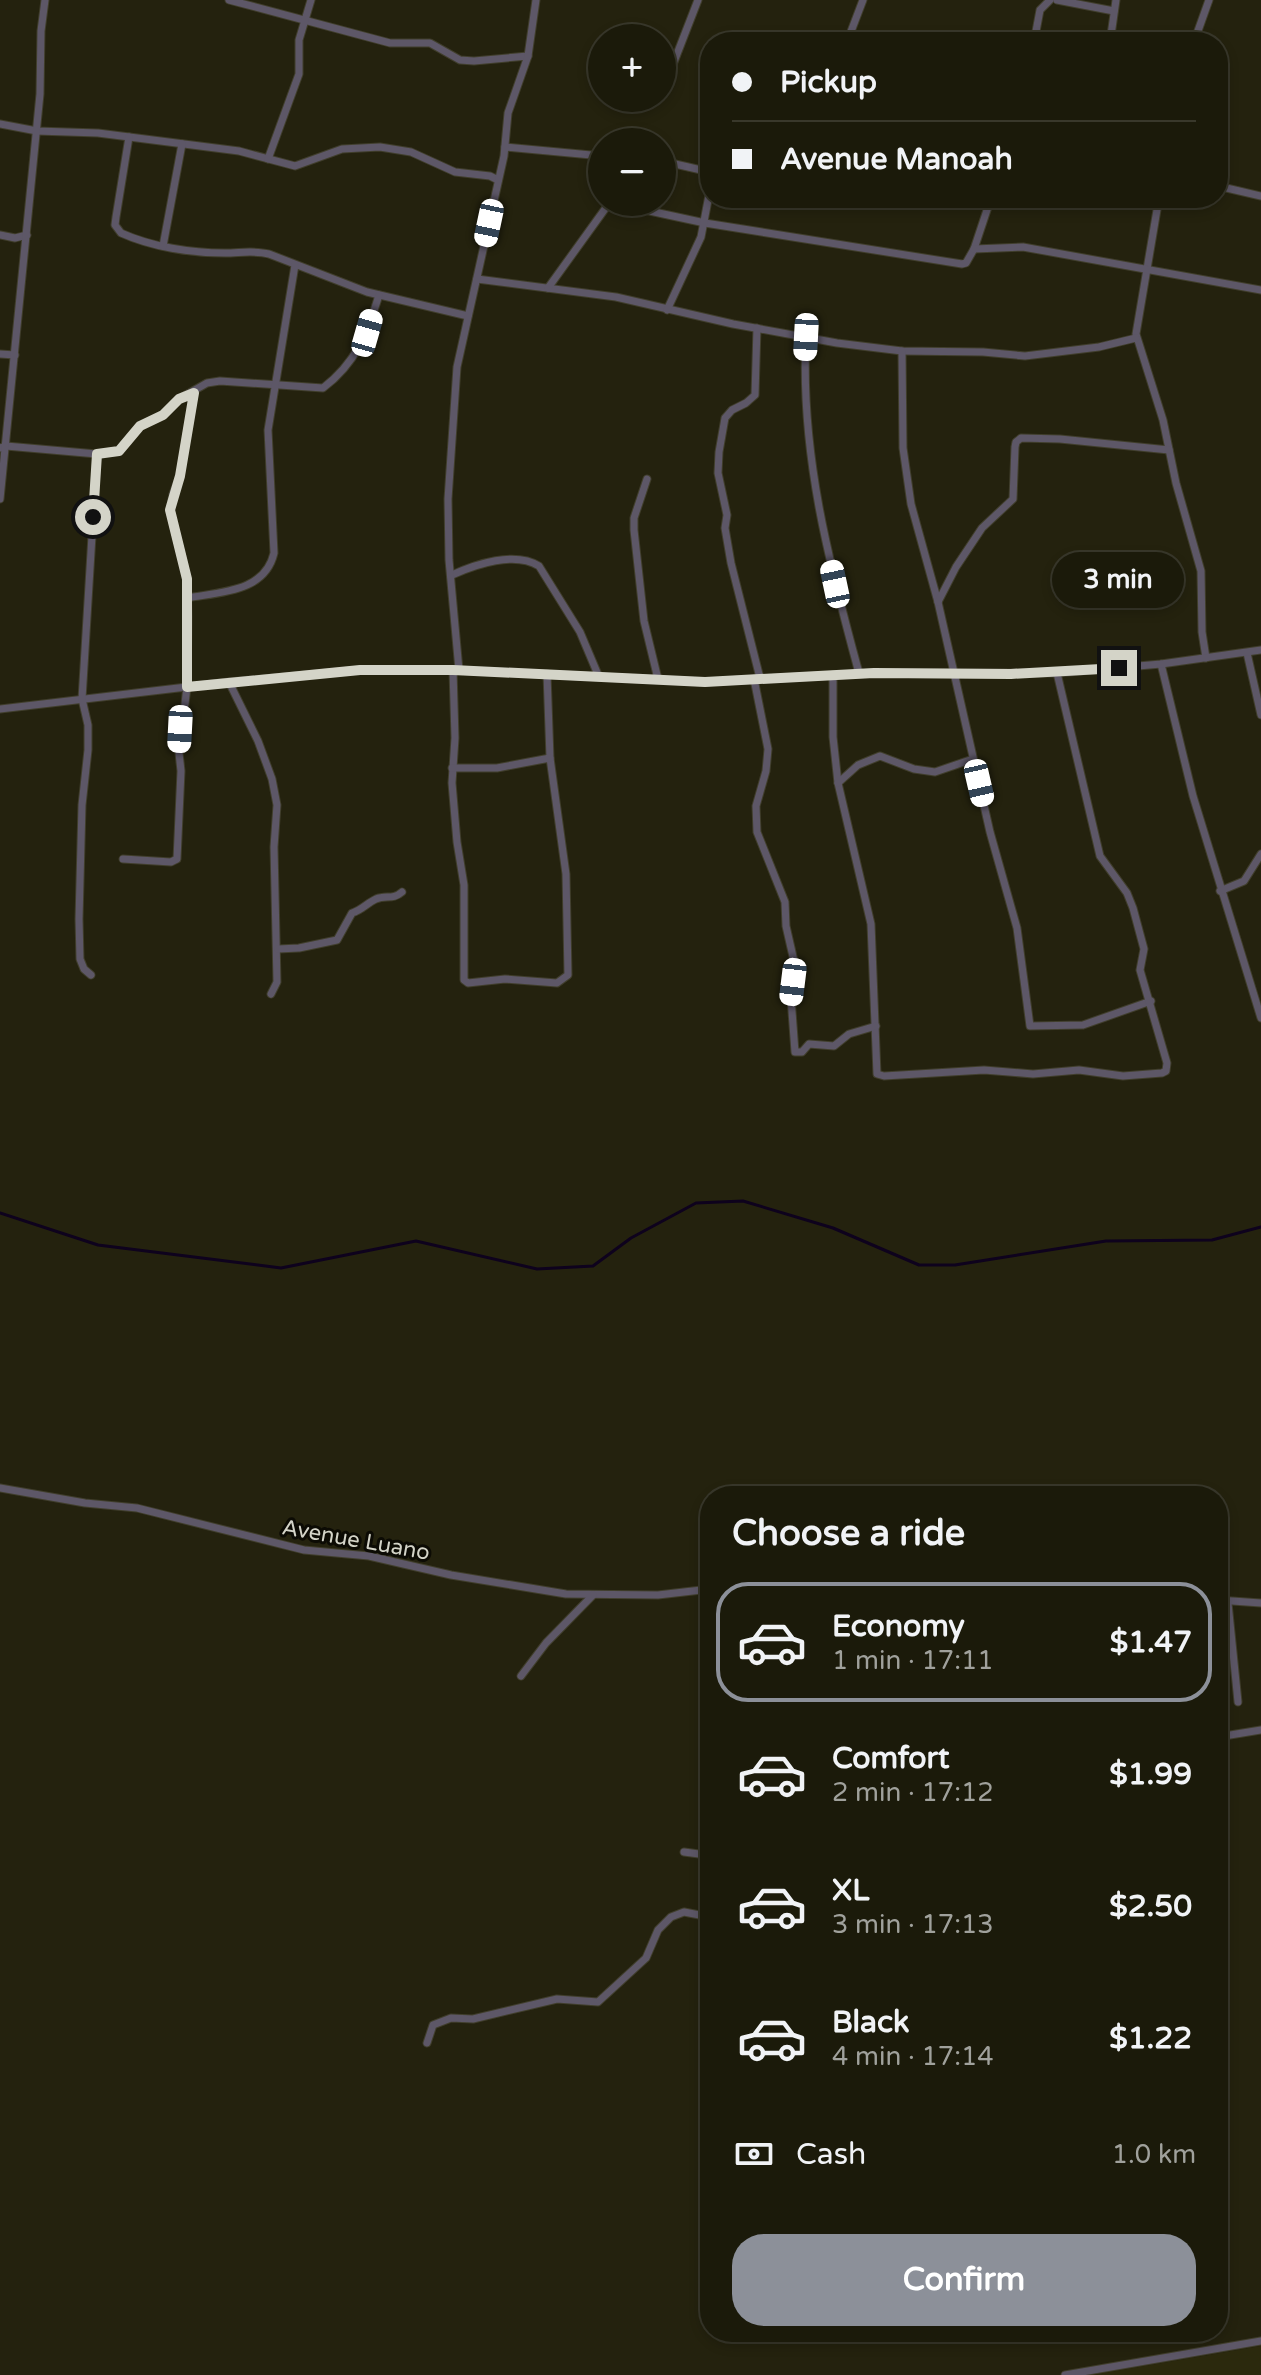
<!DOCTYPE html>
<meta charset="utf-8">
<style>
body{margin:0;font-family:"Varela Round",sans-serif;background:#282718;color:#f1f3f6;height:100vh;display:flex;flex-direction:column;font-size:30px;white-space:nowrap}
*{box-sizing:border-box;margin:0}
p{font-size:26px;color:#a0a19c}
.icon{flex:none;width:44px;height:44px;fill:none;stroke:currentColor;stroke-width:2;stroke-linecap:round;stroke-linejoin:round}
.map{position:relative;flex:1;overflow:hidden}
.sheet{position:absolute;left:700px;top:1486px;width:528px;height:856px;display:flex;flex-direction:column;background:#1b1a0a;border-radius:32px;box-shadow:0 4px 12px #0003,0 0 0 2px #39382b}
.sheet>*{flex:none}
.guide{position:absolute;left:700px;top:32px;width:528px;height:176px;border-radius:32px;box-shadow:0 4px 12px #0003,0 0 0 2px #39382b;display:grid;align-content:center;height:176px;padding:0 32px;background:#1b1a0a}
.buttons{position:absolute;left:588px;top:24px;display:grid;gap:16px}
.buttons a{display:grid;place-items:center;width:88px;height:88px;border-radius:50%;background:#1b1a0a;box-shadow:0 4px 12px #0003,0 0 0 2px #39382b;font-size:40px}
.end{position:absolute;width:36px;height:36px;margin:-18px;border:10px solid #d4d4c8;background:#111;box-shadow:0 0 0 4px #111}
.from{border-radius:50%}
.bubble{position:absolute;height:56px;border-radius:28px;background:#1b1a0a;box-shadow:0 4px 12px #0003,0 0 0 2px #39382b;font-size:26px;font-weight:700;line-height:56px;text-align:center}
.car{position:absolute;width:24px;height:48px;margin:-24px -12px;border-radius:10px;box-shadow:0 0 6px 2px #0007;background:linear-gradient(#fff 24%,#345 0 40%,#fff 0 76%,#345 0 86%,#fff 0)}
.guide b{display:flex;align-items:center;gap:28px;height:76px;font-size:30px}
.guide b+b{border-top:2px solid #39382b}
.guide i{width:20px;height:20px;background:#f1f3f6}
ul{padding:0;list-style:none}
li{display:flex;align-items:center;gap:24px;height:120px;margin:0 16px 12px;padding:0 16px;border:4px solid transparent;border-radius:32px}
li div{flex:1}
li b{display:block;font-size:30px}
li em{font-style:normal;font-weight:700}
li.current{border-color:#8c9099}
li>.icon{width:72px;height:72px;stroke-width:1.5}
h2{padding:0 32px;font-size:36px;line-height:96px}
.pay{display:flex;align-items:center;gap:20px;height:88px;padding:0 32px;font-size:30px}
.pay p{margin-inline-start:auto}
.primary-button{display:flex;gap:16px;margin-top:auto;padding:16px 32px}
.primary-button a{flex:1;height:92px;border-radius:32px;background:#8c9099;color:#fff;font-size:32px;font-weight:700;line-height:92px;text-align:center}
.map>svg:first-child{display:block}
.built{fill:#2b290d}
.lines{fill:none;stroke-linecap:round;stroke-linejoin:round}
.stream{stroke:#0e021d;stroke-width:3}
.street-casing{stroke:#403e2c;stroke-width:9}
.street{stroke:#5d5767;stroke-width:7}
.route{stroke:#d4d4c8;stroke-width:10}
.labels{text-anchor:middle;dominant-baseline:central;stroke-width:6;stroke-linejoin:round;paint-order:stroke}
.street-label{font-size:22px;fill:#d4d4c8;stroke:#0c0b04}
</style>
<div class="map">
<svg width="1261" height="2375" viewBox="0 0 1261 2375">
<rect width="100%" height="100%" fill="#24220e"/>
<!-- built -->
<polygon class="built" points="1261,2346 1261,2375 1092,2375"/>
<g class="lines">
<!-- stream -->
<polyline class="stream" points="0,1213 98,1245 281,1268 416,1241 537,1269 593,1266 631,1238 696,1203 743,1201 833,1228 919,1265 955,1265 1106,1241 1212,1240 1261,1227"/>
<!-- street casing -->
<g class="street-casing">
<g id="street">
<polyline points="229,0 390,43 430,43 460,60 474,61 528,56"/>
<polyline points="1057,0 1114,11"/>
<polyline points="847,42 863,0"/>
<polyline points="1034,42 1040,10 1050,0"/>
<polyline points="1110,42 1116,0"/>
<polyline points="1194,42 1209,0"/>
<polyline points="672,67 698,0"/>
<polyline points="0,124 37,131 98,133 239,151 295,166 342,149 380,147 411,152 455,172 490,176 498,180"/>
<path d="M129,137L116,217L115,225L121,233C152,247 191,253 225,253C240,253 254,250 269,254L367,292L468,316"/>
<polyline points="505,147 602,156"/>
<polyline points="268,159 299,74 299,40 311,0"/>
<polyline points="662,161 710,172"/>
<polyline points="1218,186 1261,196"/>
<polyline points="1159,198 1136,334 1163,420 1176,483 1201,571 1202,632 1206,658"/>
<polyline points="630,202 645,210 705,223 962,264 966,263 974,249 991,198"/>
<polyline points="0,235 15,238 27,235"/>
<polyline points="163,246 182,144"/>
<polyline points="974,249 1023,247 1261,290"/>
<polyline points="477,279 616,297 733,324 837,343 902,351 983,352 1025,356 1099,347 1136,338"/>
<polyline points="548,288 610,202"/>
<polyline points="667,310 701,237 710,190"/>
<polyline points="757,328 755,395 746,403 732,410 725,418 719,452 718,473 727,515 725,528 731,563 760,678"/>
<path d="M806,337C800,452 829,563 859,673"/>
<polyline points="902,351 903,448 911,504 938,602 990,832 1017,928 1030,1026 1083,1025 1151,1001"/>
<polyline points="0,354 15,355"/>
<path d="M0,448L6,446L97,454L119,451L140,426L163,415L179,399L207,383L220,381L323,388C356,363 367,334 379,295"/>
<polyline points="647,479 634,518 634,530 644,621 658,679"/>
<polyline points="0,499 40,94 41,31 45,0"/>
<path d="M452,575C476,564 515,551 539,566L580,632L599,677"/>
<path d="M187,598C221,592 265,592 274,553L268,430L295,265"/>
<polyline points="938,602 956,567 982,528 1013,499 1015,447 1016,442 1021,438 1060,439 1169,450"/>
<polyline points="1247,653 1261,715"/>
<polyline points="1161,664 1193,796 1261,1018"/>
<polyline points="453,670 455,738 452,783 457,842 464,885 464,980 468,983 505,979 557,983 568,975 566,874 550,758 547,674"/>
<polyline points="459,670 449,560 448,499 457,367 504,156 508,113 528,56 536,0"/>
<polyline points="833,675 833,737 838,783 871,924 877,1074 884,1076 984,1070 1033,1074 1079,1070 1123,1076 1162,1073 1166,1071 1167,1063 1140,970 1144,949 1133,908 1127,893 1100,856 1057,673"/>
<polyline points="754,679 768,749 766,771 756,806 757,832 785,902 786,926 794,961 791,998 795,1052 802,1052 809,1044 834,1046 849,1034 876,1026"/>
<polyline points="229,682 258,741 272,779 277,805 274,847 277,982 271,994"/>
<polyline points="0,709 229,682 360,670 453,670 705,682 874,673 1057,673 1161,664 1261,650"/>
<polyline points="452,768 497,768 550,758"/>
<polyline points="838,783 858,765 880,756 914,769 935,772 973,759"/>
<polyline points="123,859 171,862 177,859 181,771 179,753 187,687 188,617 187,579 170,510 173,494 180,476 194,393"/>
<polyline points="1220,891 1244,881 1261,854"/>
<path d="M278,949L299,948L337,940L352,913C362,910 367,903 376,899C386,895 393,900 402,892"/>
<polyline points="91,975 84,969 80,959 79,919 82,805 88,750 88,725 82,699 97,454"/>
<polyline points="0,1488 85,1503 137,1508 304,1550 369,1556 451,1575 566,1594 658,1595 710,1589"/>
<polyline points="1218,1600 1261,1603"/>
<polyline points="1228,1603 1238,1702"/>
<polyline points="521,1676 546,1643 593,1595"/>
<polyline points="1218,1737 1261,1730"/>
<polyline points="684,1852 699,1854 710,1851"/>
<polyline points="427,2043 433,2025 451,2018 473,2019 557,1999 598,2002 646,1958 658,1930 671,1917 684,1912 710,1917"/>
<polyline points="1065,2375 1261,2341"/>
</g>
</g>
<!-- street -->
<use href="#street" class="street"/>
</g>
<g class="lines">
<!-- route -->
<polyline class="route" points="93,517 97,454 119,451 140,426 163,415 179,399 194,393 180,476 170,510 187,579 187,687 360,670 453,670 705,682 874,673 1011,674 1119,668"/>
</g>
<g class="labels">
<!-- street labels -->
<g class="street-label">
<text transform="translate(356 1540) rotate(10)">Avenue Luano</text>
</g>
</g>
</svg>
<div class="buttons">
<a>+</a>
<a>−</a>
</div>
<i class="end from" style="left:93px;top:517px"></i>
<i class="end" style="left:1119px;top:668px"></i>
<div class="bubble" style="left:1052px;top:552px;width:132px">3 min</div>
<i class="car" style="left:489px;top:223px;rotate:192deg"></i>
<i class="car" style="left:367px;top:333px;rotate:16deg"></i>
<i class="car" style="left:806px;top:337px;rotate:183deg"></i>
<i class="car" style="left:835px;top:584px;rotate:348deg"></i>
<i class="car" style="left:180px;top:729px;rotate:183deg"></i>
<i class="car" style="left:979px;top:783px;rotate:167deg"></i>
<i class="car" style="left:793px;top:982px;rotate:187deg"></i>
<div class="guide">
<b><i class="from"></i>Pickup</b>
<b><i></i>Avenue Manoah</b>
</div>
<section class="sheet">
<h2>Choose a ride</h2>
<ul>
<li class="current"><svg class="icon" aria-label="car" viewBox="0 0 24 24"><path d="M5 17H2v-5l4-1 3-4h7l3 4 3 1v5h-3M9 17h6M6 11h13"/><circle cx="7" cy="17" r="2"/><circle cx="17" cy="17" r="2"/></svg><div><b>Economy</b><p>1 min · 17:11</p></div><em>$1.47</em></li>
<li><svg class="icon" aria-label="car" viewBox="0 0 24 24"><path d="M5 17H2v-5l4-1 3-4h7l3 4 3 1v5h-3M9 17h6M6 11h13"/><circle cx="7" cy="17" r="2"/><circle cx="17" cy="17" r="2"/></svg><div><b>Comfort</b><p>2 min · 17:12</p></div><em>$1.99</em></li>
<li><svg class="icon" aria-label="car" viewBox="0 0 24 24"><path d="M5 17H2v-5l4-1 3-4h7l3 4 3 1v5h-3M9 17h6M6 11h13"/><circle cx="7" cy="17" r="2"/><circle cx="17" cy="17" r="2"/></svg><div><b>XL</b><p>3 min · 17:13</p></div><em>$2.50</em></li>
<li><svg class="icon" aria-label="car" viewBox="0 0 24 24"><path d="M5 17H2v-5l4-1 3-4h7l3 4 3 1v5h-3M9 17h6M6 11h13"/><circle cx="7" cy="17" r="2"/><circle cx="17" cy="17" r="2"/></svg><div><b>Black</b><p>4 min · 17:14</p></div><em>$1.22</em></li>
</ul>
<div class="pay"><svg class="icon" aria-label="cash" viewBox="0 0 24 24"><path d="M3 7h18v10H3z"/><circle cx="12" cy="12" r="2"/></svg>Cash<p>1.0 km</p></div>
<div class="primary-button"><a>Confirm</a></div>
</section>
</div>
